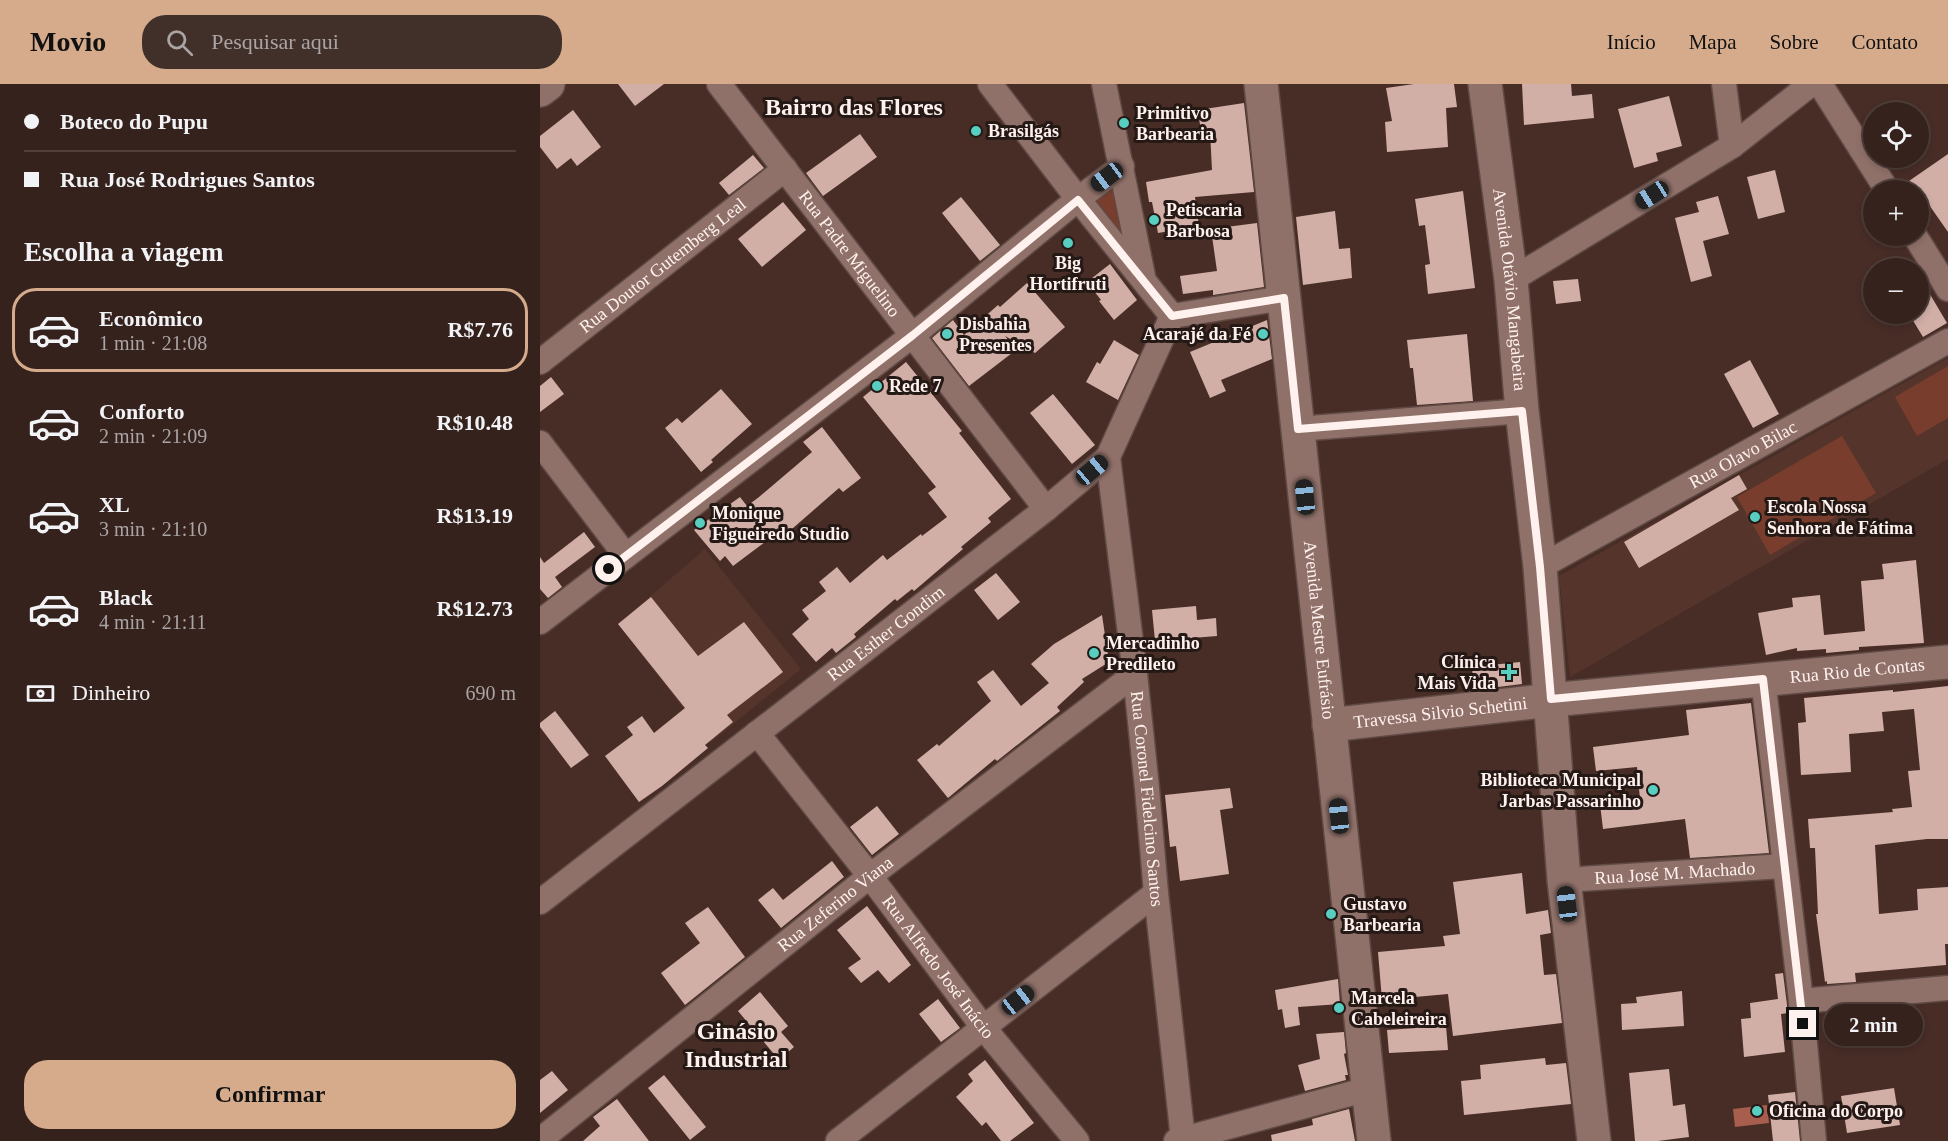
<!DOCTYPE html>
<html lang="pt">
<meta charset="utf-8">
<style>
body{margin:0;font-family:Georgia,serif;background:#412f2a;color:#f1f3f6;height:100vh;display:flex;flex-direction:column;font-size:22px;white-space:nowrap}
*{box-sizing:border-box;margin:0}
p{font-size:20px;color:#aaa4a4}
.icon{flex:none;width:33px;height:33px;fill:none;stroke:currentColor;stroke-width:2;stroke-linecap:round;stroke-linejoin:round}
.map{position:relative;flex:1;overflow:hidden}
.sheet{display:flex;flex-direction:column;background:#36221d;width:540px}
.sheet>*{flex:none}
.hud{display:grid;align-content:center;height:132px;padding:0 24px;background:#36221d}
.fabs{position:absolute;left:1323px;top:18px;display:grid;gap:12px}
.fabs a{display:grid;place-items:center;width:66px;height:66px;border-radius:50%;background:#36221d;box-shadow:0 3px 9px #0003,0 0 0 2px #503f3b;font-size:30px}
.end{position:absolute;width:27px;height:27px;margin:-14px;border:8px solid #fff1ed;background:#111;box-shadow:0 0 0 3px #111}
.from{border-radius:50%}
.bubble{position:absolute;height:42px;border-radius:21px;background:#36221d;box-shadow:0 3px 9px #0003,0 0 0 2px #503f3b;font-size:20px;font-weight:600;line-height:42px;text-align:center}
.car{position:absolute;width:18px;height:36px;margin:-18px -9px;border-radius:8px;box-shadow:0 0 4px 2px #0007;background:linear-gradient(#222 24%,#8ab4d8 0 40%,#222 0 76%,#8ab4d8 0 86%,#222 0)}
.hud b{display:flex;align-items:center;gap:21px;height:57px;font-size:22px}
.hud b+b{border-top:2px solid #503f3b}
.hud i{width:15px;height:15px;background:#f1f3f6}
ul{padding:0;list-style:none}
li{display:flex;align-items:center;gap:18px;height:84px;margin:0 12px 9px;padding:0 12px;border:3px solid transparent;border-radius:24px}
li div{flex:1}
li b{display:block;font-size:22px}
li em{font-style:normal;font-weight:600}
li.current{border-color:#d6ab8b}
li>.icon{width:54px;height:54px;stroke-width:1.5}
h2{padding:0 24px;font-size:27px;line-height:72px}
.pay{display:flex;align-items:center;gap:15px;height:66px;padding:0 24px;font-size:22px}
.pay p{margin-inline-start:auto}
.button{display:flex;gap:12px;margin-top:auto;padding:12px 24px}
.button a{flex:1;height:69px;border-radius:24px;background:#d6ab8b;color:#111;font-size:24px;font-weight:600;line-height:69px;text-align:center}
header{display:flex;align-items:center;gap:36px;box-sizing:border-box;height:84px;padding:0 30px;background:#d6ab8b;color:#111}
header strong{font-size:28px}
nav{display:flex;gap:33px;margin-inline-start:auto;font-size:21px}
.search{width:420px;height:54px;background:#412f2a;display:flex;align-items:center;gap:15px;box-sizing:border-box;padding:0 21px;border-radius:24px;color:#aaa4a4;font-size:22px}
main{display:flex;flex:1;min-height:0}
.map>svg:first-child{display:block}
.built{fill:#55342b}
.green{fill:#793d2e}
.water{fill:#a85e4c}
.building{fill:#d1afa7}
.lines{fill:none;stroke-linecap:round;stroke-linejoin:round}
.street-casing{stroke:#5f4a44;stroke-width:27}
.secondary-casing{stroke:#5f4a44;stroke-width:36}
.street{stroke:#90716a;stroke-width:24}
.secondary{stroke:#90716a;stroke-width:33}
.route{stroke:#fff1ed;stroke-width:8}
.poi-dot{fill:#58cec0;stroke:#251916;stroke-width:2}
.labels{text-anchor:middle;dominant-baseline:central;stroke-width:6;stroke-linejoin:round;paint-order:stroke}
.poi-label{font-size:18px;font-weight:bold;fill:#fff1ed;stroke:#251916;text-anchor:start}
.street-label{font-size:18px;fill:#fff1ed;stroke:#251916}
.district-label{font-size:24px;font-weight:bold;fill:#fff1ed;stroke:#251916}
</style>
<header>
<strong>Movio</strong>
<div class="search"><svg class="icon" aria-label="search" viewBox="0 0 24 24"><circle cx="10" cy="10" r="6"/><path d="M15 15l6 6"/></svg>Pesquisar aqui</div>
<nav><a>Início</a><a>Mapa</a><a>Sobre</a><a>Contato</a></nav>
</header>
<main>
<section class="sheet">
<div class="hud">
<b><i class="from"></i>Boteco do Pupu</b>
<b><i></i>Rua José Rodrigues Santos</b>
</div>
<h2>Escolha a viagem</h2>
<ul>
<li class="current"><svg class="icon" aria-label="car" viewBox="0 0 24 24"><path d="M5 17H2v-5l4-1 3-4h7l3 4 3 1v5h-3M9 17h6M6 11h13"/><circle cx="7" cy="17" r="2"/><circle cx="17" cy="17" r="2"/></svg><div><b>Econômico</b><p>1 min · 21:08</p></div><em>R$7.76</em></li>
<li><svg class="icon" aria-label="car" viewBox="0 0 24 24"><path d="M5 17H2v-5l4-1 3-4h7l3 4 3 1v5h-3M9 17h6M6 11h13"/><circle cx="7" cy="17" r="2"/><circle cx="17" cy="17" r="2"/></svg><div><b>Conforto</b><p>2 min · 21:09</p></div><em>R$10.48</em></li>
<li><svg class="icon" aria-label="car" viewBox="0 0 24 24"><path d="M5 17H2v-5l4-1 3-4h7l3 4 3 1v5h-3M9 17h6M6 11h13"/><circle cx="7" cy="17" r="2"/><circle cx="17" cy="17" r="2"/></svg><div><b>XL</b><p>3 min · 21:10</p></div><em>R$13.19</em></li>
<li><svg class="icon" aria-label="car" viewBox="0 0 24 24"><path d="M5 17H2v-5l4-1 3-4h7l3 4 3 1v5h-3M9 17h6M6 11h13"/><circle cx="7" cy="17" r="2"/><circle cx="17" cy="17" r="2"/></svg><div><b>Black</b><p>4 min · 21:11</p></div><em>R$12.73</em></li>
</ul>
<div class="pay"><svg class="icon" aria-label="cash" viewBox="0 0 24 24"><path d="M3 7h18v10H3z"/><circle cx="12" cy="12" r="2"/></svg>Dinheiro<p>690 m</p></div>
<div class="button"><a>Confirmar</a></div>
</section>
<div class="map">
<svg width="1408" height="1057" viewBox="0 0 1408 1057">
<rect width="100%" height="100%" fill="#482d27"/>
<!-- built -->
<g class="built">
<polygon points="1408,274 1408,375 1030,593 1019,492"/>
<polygon points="165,465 261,585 170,659 78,540"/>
</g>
<!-- green -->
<g class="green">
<polygon points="576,102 588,162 554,117"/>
<polygon points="1408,282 1408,334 1377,352 1355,313"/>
<polygon points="1302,352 1336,409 1230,471 1197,413"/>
</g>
<!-- water -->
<polygon class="water" points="1227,1021 1229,1039 1195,1043 1193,1025"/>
<!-- building -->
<g class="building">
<polygon points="78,0 124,0 95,22"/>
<polygon points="874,0 914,0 917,23 906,24 908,63 847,68 845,38 852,37 846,4"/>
<polygon points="982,0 1031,0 1032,12 1052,10 1054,34 984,41"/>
<polygon points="1129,12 1142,62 1116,69 1118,77 1094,84 1078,25"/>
<polygon points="704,19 714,108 655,113 659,142 618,149 612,118 609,118 606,98 672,86 670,47 661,48 658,26"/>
<polygon points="33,26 61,63 37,82 31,74 17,85 0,63 0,52"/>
<polygon points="320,50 337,73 283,112 266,89"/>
<polygon points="1408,70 1408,148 1387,118 1385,120 1378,111 1378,106 1375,106 1369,97"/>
<polygon points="213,71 224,84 189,111 179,99"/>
<polygon points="1235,86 1245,128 1218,135 1207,93"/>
<polygon points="923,107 935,204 888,210 885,181 890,180 885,141 879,142 875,115"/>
<polygon points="1178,112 1189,150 1163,157 1172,192 1151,198 1135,134 1159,128 1156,118"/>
<polygon points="421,113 460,161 440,177 402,129"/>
<polygon points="243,118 266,146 222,183 198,155"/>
<polygon points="795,127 799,165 810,164 812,194 763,201 756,133"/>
<polygon points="717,139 724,203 673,211 673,206 643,210 640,192 677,187 671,145"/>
<polygon points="570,180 597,216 574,236 559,217 561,216 547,198"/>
<polygon points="1378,190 1407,239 1383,253 1369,230 1378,230"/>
<polygon points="1038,195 1041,217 1016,220 1013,197"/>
<polygon points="487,199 525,243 495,269 465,252 476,266 429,302 392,254 413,236 424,251 458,221 460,223"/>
<polygon points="727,236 732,275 681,296 686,307 670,314 650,268"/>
<polygon points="927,250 933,317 877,321 873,284 870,284 867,256"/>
<polygon points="574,256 599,271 578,316 546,298 557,278 560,280"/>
<polygon points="1210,276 1239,330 1213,344 1184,290"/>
<polygon points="366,278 422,347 419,349 471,415 448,434 451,438 421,463 423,465 374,507 372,505 357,517 355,515 314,550 316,553 296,569 292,564 276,578 252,550 269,535 262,526 286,507 279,498 297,483 310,499 343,471 347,476 381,450 382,452 407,433 388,409 396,403 323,313"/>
<polygon points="11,293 24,310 0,328 0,302"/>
<polygon points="181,305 212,340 171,376 173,378 161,388 125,344 137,334 142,339"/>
<polygon points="513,310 555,361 532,380 490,329"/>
<polygon points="282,343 321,394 303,408 299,404 237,458 233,452 193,482 185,472 180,477 154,446 200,413 207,422 219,413 272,368 263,358"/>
<polygon points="1199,391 1207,405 1191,414 1199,426 1099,484 1084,458"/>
<polygon points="44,448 55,463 15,493 22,503 8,514 0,505 0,473 4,479"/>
<polygon points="1376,476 1384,559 1319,563 1319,566 1286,569 1286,565 1257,567 1257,564 1226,571 1218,529 1253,523 1252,514 1280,511 1284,551 1325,547 1321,497 1344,495 1342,480"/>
<polygon points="456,489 480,518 458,536 434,506"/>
<polygon points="111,513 158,572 204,538 243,588 187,631 193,638 165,661 168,664 122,702 99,718 65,672 93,651 87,643 102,632 114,649 145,624 78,540"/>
<polygon points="656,522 657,536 676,534 677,552 615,557 612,526"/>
<polygon points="562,531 569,578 542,595 544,598 517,623 520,627 457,677 455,675 408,714 377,676 397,660 399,662 451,617 437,598 453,586 481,622 509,599 491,580 514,560"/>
<polygon points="980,578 982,600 934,606 932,583"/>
<polygon points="1408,602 1408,755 1387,755 1335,761 1339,830 1378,826 1377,805 1408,803 1408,860 1405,860 1406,881 1315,889 1316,898 1287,900 1287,897 1285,898 1276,830 1278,830 1275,764 1270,764 1268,735 1353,728 1352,725 1372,723 1368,687 1380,686 1374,625 1342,628 1344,647 1309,650 1311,688 1261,691 1258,639 1266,638 1264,614 1353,606 1353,608"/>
<polygon points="1211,619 1229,769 1150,774 1145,735 1063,745 1060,720 1100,715 1097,683 1056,687 1053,663 1149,651 1146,626"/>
<polygon points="15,627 49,671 31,684 0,643 0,639"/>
<polygon points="690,704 693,724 680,726 689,790 640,797 636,762 630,763 625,711"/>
<polygon points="337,722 359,750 332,771 310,743"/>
<polygon points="292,777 304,793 241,844 218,816 233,804 243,816"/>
<polygon points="982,789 986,830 1008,826 1011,849 1000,851 1004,891 1016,890 1022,939 913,952 908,910 842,916 838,868 905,862 903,852 920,850 913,798"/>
<polygon points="327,822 371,881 349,899 338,886 321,899 308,884 321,875 297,846"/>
<polygon points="168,823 205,873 145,921 121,889 160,859 145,839"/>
<polygon points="1243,889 1248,929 1241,930 1245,968 1204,973 1201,935 1211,934 1210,919 1238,915 1235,890"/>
<polygon points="798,895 800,920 758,923 760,941 745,944 742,925 738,926 735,906"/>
<polygon points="1142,907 1144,942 1082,946 1081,920 1097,919 1096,913"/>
<polygon points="220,908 248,942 241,948 254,963 239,976 198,927"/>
<polygon points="398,915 420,944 401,958 379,930"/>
<polygon points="1321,926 1322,931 1338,930 1341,956 1294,961 1291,929"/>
<polygon points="906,942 908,966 849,969 847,946"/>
<polygon points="804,948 806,969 804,970 808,991 805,991 806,996 765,1007 758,981 780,975 776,950"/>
<polygon points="1005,974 1006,981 1026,979 1031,1020 924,1031 921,997 941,995 940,981"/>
<polygon points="445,976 494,1039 470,1057 461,1057 446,1038 442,1042 416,1013 433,997 428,990"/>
<polygon points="1129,985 1133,1022 1145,1020 1149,1053 1118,1057 1095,1057 1089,989"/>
<polygon points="12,987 28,1006 0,1029 0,996"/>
<polygon points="124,991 166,1043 150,1056 108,1004"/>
<polygon points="1354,1004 1360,1041 1307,1049 1301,1012"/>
<polygon points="1255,1008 1260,1057 1233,1057 1228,1011"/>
<polygon points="77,1015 109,1057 43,1057 60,1042 53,1033"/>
<polygon points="809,1025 815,1057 732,1057 731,1051 773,1041 772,1035"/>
</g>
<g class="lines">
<!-- street casing -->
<g class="street-casing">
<g id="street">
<path id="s1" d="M179,0L506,425"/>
<polyline points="450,0 538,115 632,232"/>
<polyline points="564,0 603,192"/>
<polyline points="1184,0 1192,62"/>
<polyline points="1280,0 1347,106"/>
<polyline points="1375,152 1408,205"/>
<polyline points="971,196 1192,62 1271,0"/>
<polyline points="632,232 744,214"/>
<path id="s2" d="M0,278L245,85"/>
<polyline points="758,345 982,327"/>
<polyline points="0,359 86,472"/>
<path id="s3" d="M568,373L595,590L607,704L616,809L643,1055"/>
<path id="s4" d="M1000,483L1408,257"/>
<polyline points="0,538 373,251 538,115 582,82"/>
<polyline points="1223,595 1261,917 1274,1057"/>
<path id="s5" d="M217,649L330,792L443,943L537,1057"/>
<path id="s6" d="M1024,796L1245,782"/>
<path id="s7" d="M0,818L506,425L568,373L632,232"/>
<polyline points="1261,917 1408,904"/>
<path id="s8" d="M0,1056L330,792L595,590"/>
<polyline points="298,1057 616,809"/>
<polyline points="636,1057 828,1005"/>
</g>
</g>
<!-- secondary casing -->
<g class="secondary-casing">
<g id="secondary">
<path id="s9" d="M721,0L834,1057"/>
<path id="s10" d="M945,0L971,196L982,327L1000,483L1024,796L1054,1057"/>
<polyline points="0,6 8,0"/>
<path id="s11" d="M789,641L1011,616L1408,578"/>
</g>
</g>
<!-- street -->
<use href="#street" class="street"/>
<!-- secondary -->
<use href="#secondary" class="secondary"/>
</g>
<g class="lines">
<!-- route -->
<polyline class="route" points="69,485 373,251 538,116 632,232 744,214 758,345 982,327 1000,483 1011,615 1223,595 1263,940"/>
</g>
<!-- markers -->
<g class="poi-dot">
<circle cx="584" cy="39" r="6"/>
<circle cx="436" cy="47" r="6"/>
<circle cx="614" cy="136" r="6"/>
<circle cx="528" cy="159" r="6"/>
<circle cx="407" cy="250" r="6"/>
<circle cx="723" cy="250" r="6"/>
<circle cx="337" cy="302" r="6"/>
<circle cx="1215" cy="433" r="6"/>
<circle cx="160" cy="439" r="6"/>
<circle cx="554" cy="569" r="6"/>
<path d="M966 579h6v6h6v6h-6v6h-6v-6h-6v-6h6z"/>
<circle cx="1113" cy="706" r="6"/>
<circle cx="791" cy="830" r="6"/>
<circle cx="799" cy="924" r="6"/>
<circle cx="1217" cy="1027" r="6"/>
</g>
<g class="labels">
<!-- poi labels -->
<g class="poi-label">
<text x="596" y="29">Primitivo<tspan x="596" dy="21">Barbearia</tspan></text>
<text x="448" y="47">Brasilgás</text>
<text x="626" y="126">Petiscaria<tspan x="626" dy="21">Barbosa</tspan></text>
<text x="528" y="179" text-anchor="middle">Big<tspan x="528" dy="21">Hortifruti</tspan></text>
<text x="419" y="240">Disbahia<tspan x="419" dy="21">Presentes</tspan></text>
<text x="711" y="250" text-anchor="end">Acarajé da Fé</text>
<text x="349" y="302">Rede 7</text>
<text x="1227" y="423">Escola Nossa<tspan x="1227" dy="21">Senhora de Fátima</tspan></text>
<text x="172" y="429">Monique<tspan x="172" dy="21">Figueiredo Studio</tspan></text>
<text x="566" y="559">Mercadinho<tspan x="566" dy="21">Predileto</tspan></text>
<text x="956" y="578" text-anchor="end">Clínica<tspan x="956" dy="21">Mais Vida</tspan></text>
<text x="1101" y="696" text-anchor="end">Biblioteca Municipal<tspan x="1101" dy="21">Jarbas Passarinho</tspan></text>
<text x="803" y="820">Gustavo<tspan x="803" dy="21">Barbearia</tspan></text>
<text x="811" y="914">Marcela<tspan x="811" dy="21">Cabeleireira</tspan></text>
<text x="1229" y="1027">Oficina do Corpo</text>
</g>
<!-- street labels -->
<g class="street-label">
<text stroke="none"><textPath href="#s1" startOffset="214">Rua Padre Miguelino</textPath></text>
<text stroke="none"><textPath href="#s2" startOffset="156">Rua Doutor Gutemberg Leal</textPath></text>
<text stroke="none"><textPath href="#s10" startOffset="207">Avenida Otávio Mangabeira</textPath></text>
<text stroke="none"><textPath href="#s4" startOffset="232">Rua Olavo Bilac</textPath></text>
<text stroke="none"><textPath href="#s9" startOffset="549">Avenida Mestre Eufrásio</textPath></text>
<text stroke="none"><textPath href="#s7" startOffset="438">Rua Esther Gondim</textPath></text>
<text stroke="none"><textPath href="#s11" startOffset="531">Rua Rio de Contas</textPath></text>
<text stroke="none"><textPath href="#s11" startOffset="112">Travessa Silvio Schetini</textPath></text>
<text stroke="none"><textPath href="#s3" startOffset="344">Rua Coronel Fidelcino Santos</textPath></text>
<text stroke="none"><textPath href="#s6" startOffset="111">Rua José M. Machado</textPath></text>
<text stroke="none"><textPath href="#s8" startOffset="378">Rua Zeferino Viana</textPath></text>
<text stroke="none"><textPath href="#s5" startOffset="296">Rua Alfredo José Inácio</textPath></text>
</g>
<!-- district labels -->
<g class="district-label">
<text x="314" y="23">Bairro das Flores</text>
<text x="196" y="947">Ginásio<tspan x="196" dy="28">Industrial</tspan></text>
</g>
</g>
</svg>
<div class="fabs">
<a><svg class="icon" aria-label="locate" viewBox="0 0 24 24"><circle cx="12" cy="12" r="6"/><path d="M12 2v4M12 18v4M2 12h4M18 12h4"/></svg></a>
<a>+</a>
<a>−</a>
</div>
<i class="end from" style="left:69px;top:485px"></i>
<i class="end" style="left:1263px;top:940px"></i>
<div class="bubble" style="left:1284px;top:920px;width:99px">2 min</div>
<i class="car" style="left:567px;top:93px;rotate:233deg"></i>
<i class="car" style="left:1112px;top:111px;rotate:238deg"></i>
<i class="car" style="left:552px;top:386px;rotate:50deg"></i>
<i class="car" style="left:765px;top:413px;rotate:354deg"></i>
<i class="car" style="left:799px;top:732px;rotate:354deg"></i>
<i class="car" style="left:1027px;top:820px;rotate:353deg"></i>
<i class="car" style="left:478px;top:916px;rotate:52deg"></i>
</div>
</main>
